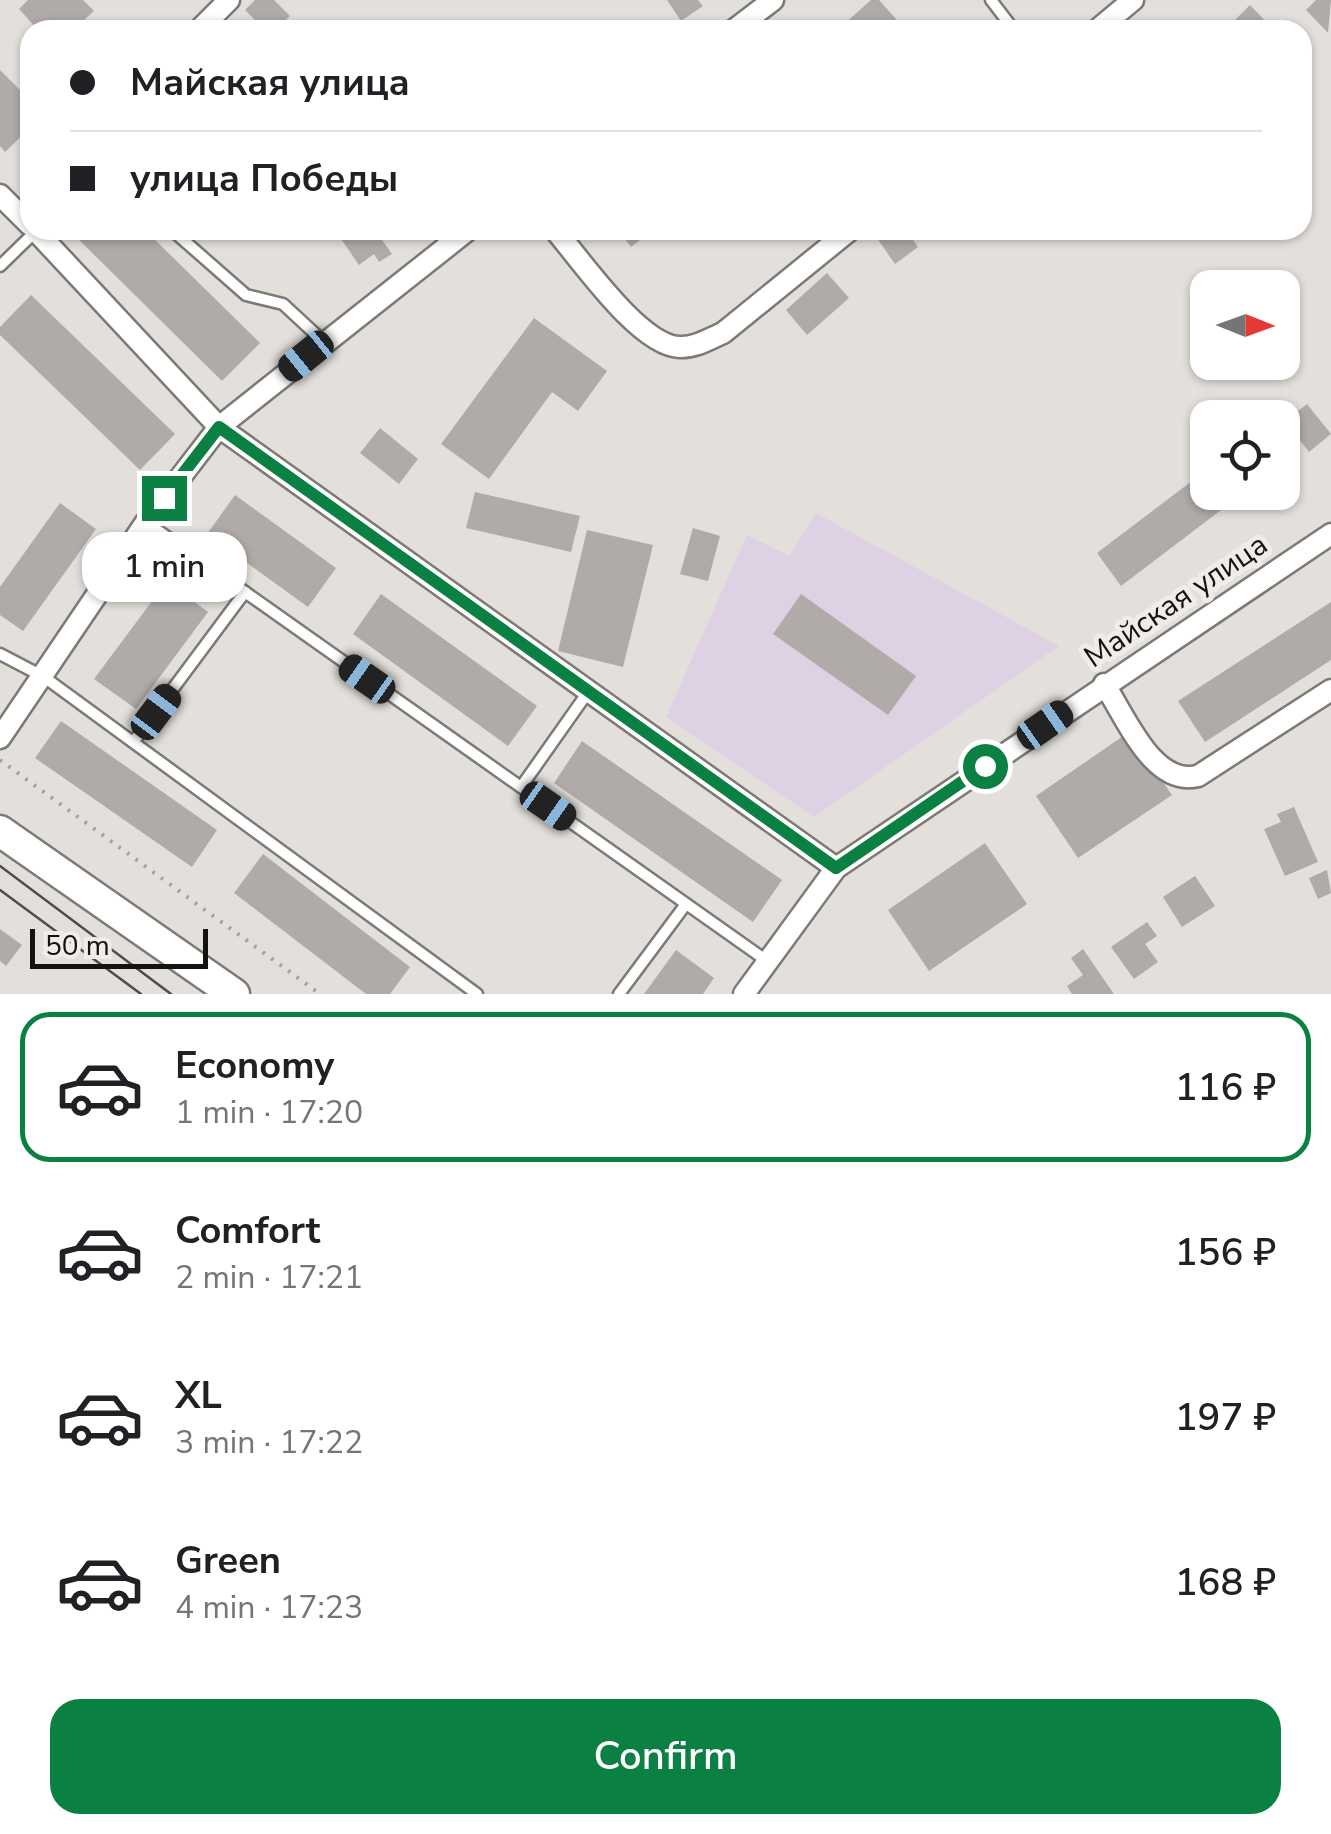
<!DOCTYPE html>
<meta charset="utf-8">
<style>
body{margin:0;font-family:"Nunito Sans",sans-serif;background:#f2f2f2;color:#202124;height:100vh;display:flex;flex-direction:column;font-size:38px;white-space:nowrap}
*{box-sizing:border-box;margin:0}
p{font-size:32px;color:#757577}
.icon{flex:none;width:55px;height:55px;fill:none;stroke:currentColor;stroke-width:2;stroke-linecap:round;stroke-linejoin:round}
.map{position:relative;height:994px;overflow:hidden}
.details{display:flex;flex-direction:column;background:#fff;flex:1}
.details>*{flex:none}
.banner{position:absolute;left:20px;top:20px;width:1292px;height:220px;border-radius:30px;box-shadow:0 2px 8px #0004;display:grid;align-content:center;height:220px;padding:0 50px;background:#fff}
.needle{width:65px;rotate:91deg}
.buttons{position:absolute;left:1190px;top:270px;display:grid;gap:20px}
.buttons a{display:grid;place-items:center;width:110px;height:110px;border-radius:20px;background:#fff;box-shadow:0 2px 8px #0004;font-size:50px}
.scale{position:absolute;left:30px;bottom:25px;width:178px;box-sizing:border-box;padding-left:10px;border:5px solid #131311;border-top:0;font-size:28px;line-height:35px;white-space:nowrap;color:#131311;-webkit-text-stroke:8px #f0ede8;paint-order:stroke}
.end{position:absolute;width:45px;height:45px;margin:-22px;border:12px solid #0b8043;background:#fff;box-shadow:0 0 0 5px #fff}
.from{border-radius:50%}
.bubble{position:absolute;height:70px;border-radius:30px;background:#fff;box-shadow:0 2px 8px #0004;font-size:32px;font-weight:600;line-height:70px;text-align:center}
.car{position:absolute;width:30px;height:60px;margin:-30px -15px;border-radius:12px;box-shadow:0 0 8px 2px #0007;background:linear-gradient(#222 24%,#8ab4d8 0 40%,#222 0 76%,#8ab4d8 0 86%,#222 0)}
.banner b{display:flex;align-items:center;gap:35px;height:95px;font-size:38px}
.banner b+b{border-top:2px solid #e0e0e0}
.banner i{width:25px;height:25px;background:#202124}
ul{padding:18px 0 0;list-style:none}
li{display:flex;align-items:center;gap:30px;height:150px;margin:0 20px 15px;padding:0 30px;border:5px solid transparent;border-radius:30px}
li div{flex:1}
li b{display:block;font-size:38px}
li em{font-style:normal;font-weight:600}
li.current{border-color:#0b8043}
li>.icon{width:90px;height:90px;stroke-width:1.5}
.cta{display:flex;gap:20px;margin-top:auto;padding:20px 50px}
.cta a{flex:1;height:115px;border-radius:30px;background:#0b8043;color:#fff;font-size:40px;font-weight:600;line-height:115px;text-align:center}
.map>svg:first-child{display:block}
.education{fill:#dfd1e4}
.building{fill:#b0aba8}
.lines{fill:none;stroke-linecap:round;stroke-linejoin:round}
.service-casing{stroke:#7c7a75;stroke-width:15}
.minor-casing{stroke:#7c7a75;stroke-width:25}
.secondary-casing{stroke:#7c7a75;stroke-width:35}
.path{stroke:#a2a09c;stroke-width:4;stroke-dasharray:2.5 8;stroke-linecap:butt}
.service{stroke:#fff;stroke-width:10}
.minor{stroke:#fff;stroke-width:20}
.secondary{stroke:#fff;stroke-width:30}
.tram{stroke:#4d4c49;stroke-width:2.5}
.route{stroke:#0b8043;stroke-width:12}
.labels{text-anchor:middle;dominant-baseline:central;stroke-width:10;stroke-linejoin:round;paint-order:stroke}
.street-label{font-size:30px;fill:#131311;stroke:#f0ede8}
</style>
<div class="map">
<svg width="1331" height="994" viewBox="0 0 1331 994">
<rect width="100%" height="100%" fill="#e3e0db"/>
<!-- education -->
<polygon class="education" points="816,513 1059,646 814,817 666,717 747,535 789,556"/>
<!-- building -->
<g class="building">
<polygon points="28,0 83,0 94,11 73,30 38,30 19,9"/>
<polygon points="255,0 274,0 290,16 275,30 265,30 245,10"/>
<polygon points="667,0 698,0 703,6 681,21"/>
<polygon points="871,0 879,0 896,19 884,30 846,30 842,26"/>
<polygon points="1316,0 1331,0 1328,33 1306,10"/>
<polygon points="1250,5 1274,30 1227,28"/>
<polygon points="0,70 30,100 30,128 5,152 0,146"/>
<polygon points="69,230 145,230 260,343 222,381"/>
<polygon points="347,230 375,230 392,254 379,262 374,254 359,265 339,236"/>
<polygon points="618,230 653,230 631,247"/>
<polygon points="888,230 906,230 918,247 895,264 877,238"/>
<polygon points="827,273 849,298 807,335 786,310"/>
<polygon points="31,295 175,434 140,470 0,335 0,327"/>
<polygon points="534,318 607,371 578,411 552,392 489,479 441,444"/>
<polygon points="1307,404 1331,434 1309,452 1285,421"/>
<polygon points="380,428 418,459 399,484 360,453"/>
<polygon points="1282,466 1300,487 1278,505 1267,492 1282,492"/>
<polygon points="1205,471 1208,492 1221,492 1229,504 1121,586 1097,553"/>
<polygon points="475,492 580,516 571,552 466,528"/>
<polygon points="235,495 336,568 308,607 207,534"/>
<polygon points="60,503 96,529 23,631 0,615 0,587"/>
<polygon points="693,528 720,536 708,581 680,574"/>
<polygon points="587,530 653,545 623,667 558,651"/>
<polygon points="167,581 208,612 136,709 94,679"/>
<polygon points="381,594 537,706 508,746 353,634"/>
<polygon points="801,594 916,676 888,715 773,634"/>
<polygon points="1331,602 1331,660 1205,742 1178,701"/>
<polygon points="61,721 217,830 192,867 35,758"/>
<polygon points="1129,732 1172,795 1078,858 1036,796"/>
<polygon points="582,741 782,880 753,922 554,783"/>
<polygon points="1294,807 1318,862 1285,876 1264,829 1281,822 1277,814"/>
<polygon points="985,843 1027,904 929,971 888,910"/>
<polygon points="263,854 410,967 390,994 366,994 234,893"/>
<polygon points="1327,870 1331,893 1318,899 1309,878"/>
<polygon points="1195,876 1215,906 1182,927 1163,897"/>
<polygon points="1147,922 1157,936 1145,944 1158,962 1134,979 1111,947"/>
<polygon points="0,929 22,945 6,966 0,961"/>
<polygon points="1083,949 1114,994 1072,994 1067,986 1083,975 1071,958"/>
<polygon points="676,950 714,978 703,994 644,994"/>
</g>
<g class="lines">
<!-- service casing -->
<g class="service-casing">
<g id="service">
<polyline points="991,0 1014,30"/>
<polyline points="172,230 246,295 283,304 324,342"/>
<polyline points="0,266 36,231"/>
<polyline points="146,522 767,961"/>
<polyline points="0,654 44,677 477,994"/>
<polyline points="134,741 245,592"/>
<polyline points="521,787 588,692"/>
<polyline points="619,994 686,904"/>
</g>
</g>
<!-- minor casing -->
<g class="minor-casing">
<g id="minor">
<polyline points="199,30 229,0"/>
<polyline points="734,30 773,0"/>
<polyline points="1097,30 1133,0"/>
<polyline points="0,195 30,225"/>
<polyline points="35,230 219,427 836,868"/>
<path d="M555,230C581,260 639,345 679,347C695,348 709,339 723,333L850,230"/>
<path d="M1104,684C1126,717 1153,787 1198,776L1331,690"/>
<polyline points="0,738 146,522 219,427 468,230"/>
<polyline points="744,994 836,868 1331,534"/>
</g>
</g>
<!-- secondary casing -->
<g class="secondary-casing">
<polyline id="secondary" points="0,831 234,994"/>
</g>
<!-- path -->
<polyline class="path" points="0,760 320,994"/>
<!-- service -->
<use href="#service" class="service"/>
<!-- minor -->
<use href="#minor" class="minor"/>
<!-- secondary -->
<use href="#secondary" class="secondary"/>
<!-- tram -->
<g class="tram">
<polyline points="0,866 171,994"/>
<polyline points="0,890 141,994"/>
</g>
</g>
<g class="lines">
<!-- route -->
<polyline class="route" points="164,498 219,427 836,868 985,766"/>
</g>
<g class="labels">
<!-- street labels -->
<g class="street-label">
<text transform="translate(1176 601) rotate(-34)">Майская улица</text>
</g>
</g>
</svg>
<div class="buttons">
<a><svg class="needle" viewBox="-14 -14 28 28"><path d="M0-13l5 13h-10z" fill="#e53935"/><path d="M0 13l5-13h-10z" fill="#757577"/></svg></a>
<a><svg class="icon" aria-label="locate" viewBox="0 0 24 24"><circle cx="12" cy="12" r="6"/><path d="M12 2v4M12 18v4M2 12h4M18 12h4"/></svg></a>
</div>
<div class="scale">50 m</div>
<i class="end from" style="left:985px;top:766px"></i>
<i class="end" style="left:164px;top:498px"></i>
<div class="bubble" style="left:82px;top:532px;width:165px">1 min</div>
<i class="car" style="left:306px;top:356px;rotate:231deg"></i>
<i class="car" style="left:367px;top:679px;rotate:305deg"></i>
<i class="car" style="left:156px;top:712px;rotate:37deg"></i>
<i class="car" style="left:1045px;top:725px;rotate:55deg"></i>
<i class="car" style="left:548px;top:806px;rotate:125deg"></i>
<div class="banner">
<b><i class="from"></i>Майская улица</b>
<b><i></i>улица Победы</b>
</div>
</div>
<section class="details">
<ul>
<li class="current"><svg class="icon" aria-label="car" viewBox="0 0 24 24"><path d="M5 17H2v-5l4-1 3-4h7l3 4 3 1v5h-3M9 17h6M6 11h13"/><circle cx="7" cy="17" r="2"/><circle cx="17" cy="17" r="2"/></svg><div><b>Economy</b><p>1 min · 17:20</p></div><em>116 ₽</em></li>
<li><svg class="icon" aria-label="car" viewBox="0 0 24 24"><path d="M5 17H2v-5l4-1 3-4h7l3 4 3 1v5h-3M9 17h6M6 11h13"/><circle cx="7" cy="17" r="2"/><circle cx="17" cy="17" r="2"/></svg><div><b>Comfort</b><p>2 min · 17:21</p></div><em>156 ₽</em></li>
<li><svg class="icon" aria-label="car" viewBox="0 0 24 24"><path d="M5 17H2v-5l4-1 3-4h7l3 4 3 1v5h-3M9 17h6M6 11h13"/><circle cx="7" cy="17" r="2"/><circle cx="17" cy="17" r="2"/></svg><div><b>XL</b><p>3 min · 17:22</p></div><em>197 ₽</em></li>
<li><svg class="icon" aria-label="car" viewBox="0 0 24 24"><path d="M5 17H2v-5l4-1 3-4h7l3 4 3 1v5h-3M9 17h6M6 11h13"/><circle cx="7" cy="17" r="2"/><circle cx="17" cy="17" r="2"/></svg><div><b>Green</b><p>4 min · 17:23</p></div><em>168 ₽</em></li>
</ul>
<div class="cta"><a>Confirm</a></div>
</section>
